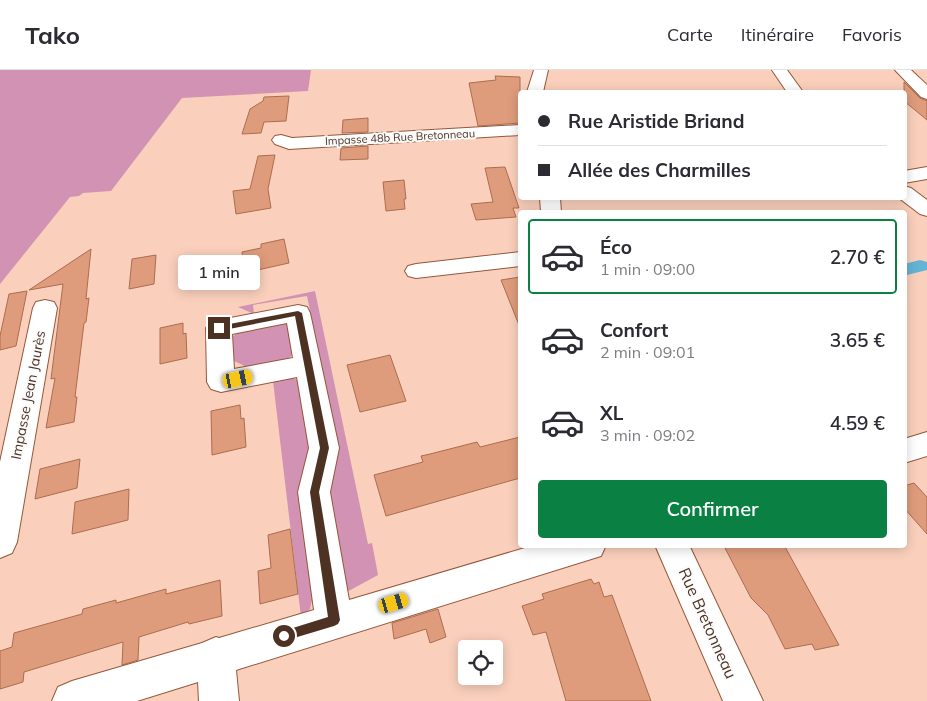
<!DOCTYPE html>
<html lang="fr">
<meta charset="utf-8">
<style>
body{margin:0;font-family:Mulish,sans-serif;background:#f2f2f3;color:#2b2b33;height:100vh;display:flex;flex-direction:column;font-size:19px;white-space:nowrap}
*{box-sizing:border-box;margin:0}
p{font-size:16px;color:#7c7c81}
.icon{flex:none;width:28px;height:28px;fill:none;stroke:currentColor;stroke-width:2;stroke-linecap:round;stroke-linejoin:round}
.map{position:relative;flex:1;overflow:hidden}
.side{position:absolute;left:518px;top:140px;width:389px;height:338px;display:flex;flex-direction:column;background:#fff;border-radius:5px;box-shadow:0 2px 12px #0003}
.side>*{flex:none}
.banner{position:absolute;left:518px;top:20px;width:389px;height:110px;border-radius:5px;box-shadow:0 2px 12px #0003;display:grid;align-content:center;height:110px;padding:0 20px;background:#fff}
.controls{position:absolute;left:458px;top:570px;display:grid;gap:10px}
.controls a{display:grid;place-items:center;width:45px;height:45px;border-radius:5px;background:#fff;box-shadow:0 2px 12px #0003;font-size:25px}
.end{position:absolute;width:22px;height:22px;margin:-11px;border:6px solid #4d3224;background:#fff;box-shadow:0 0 0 2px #fff}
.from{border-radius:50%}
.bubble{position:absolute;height:35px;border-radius:5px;background:#fff;box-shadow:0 2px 12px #0003;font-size:16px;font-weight:600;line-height:35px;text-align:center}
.car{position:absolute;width:15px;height:30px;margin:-15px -8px;border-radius:6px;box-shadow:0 0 4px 1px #0007;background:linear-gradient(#f5c518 24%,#345 0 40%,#f5c518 0 76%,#345 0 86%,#f5c518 0)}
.banner b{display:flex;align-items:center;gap:18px;height:48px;font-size:19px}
.banner b+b{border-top:1px solid #e1e1e2}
.banner i{width:12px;height:12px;background:#2b2b33}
ul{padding:9px 0 0;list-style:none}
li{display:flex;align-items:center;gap:15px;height:75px;margin:0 10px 8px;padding:0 10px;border:2px solid transparent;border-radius:5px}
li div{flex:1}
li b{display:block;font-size:19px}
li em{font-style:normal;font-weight:600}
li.on{border-color:#0b8043}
li>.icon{width:45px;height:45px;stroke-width:1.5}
.primary-button{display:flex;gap:10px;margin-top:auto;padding:10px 20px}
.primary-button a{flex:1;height:58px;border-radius:5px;background:#0b8043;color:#fff;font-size:20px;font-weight:600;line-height:58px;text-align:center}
header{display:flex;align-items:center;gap:30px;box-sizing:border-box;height:70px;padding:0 25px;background:#fff;border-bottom:1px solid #e1e1e2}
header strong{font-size:24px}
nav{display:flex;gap:28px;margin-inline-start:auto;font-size:18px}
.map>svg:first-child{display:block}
.green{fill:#d292b4}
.water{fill:#63b4d5}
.building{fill:#df9c7c;stroke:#ac6d4e}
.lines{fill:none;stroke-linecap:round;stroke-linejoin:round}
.minor-casing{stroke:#945738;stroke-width:2}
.minor{fill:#fff;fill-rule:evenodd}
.route{fill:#4d3224}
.labels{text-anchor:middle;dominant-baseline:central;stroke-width:4;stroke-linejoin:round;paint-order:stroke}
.far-street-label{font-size:11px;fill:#4d3224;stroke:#fbfbfb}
.street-label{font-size:14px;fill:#4d3224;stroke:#fbfbfb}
.near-street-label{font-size:16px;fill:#4d3224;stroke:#fbfbfb}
</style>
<header>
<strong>Tako</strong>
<nav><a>Carte</a><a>Itinéraire</a><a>Favoris</a></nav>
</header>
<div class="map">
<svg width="927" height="631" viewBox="0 0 927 631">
<rect width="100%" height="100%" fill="#fad0bc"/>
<!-- green -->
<g class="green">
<polygon points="0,0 311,0 308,21 182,28 111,121 83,123 79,126 70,127 0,214"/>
<polygon points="315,221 368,474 372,473 378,505 343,524 328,436 335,364 307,226 253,235 254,244 238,237"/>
<polygon points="273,250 296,255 300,277 287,290 249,298 230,289 229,270 246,255"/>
<polygon points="290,307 298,310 311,372 302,444 312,530 310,539 301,547 273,311"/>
</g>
<!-- water -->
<polygon class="water" points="920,190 927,192 927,200 907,205 904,203 904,194"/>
<!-- building -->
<g class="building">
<polygon points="495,6 520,7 520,53 478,56 469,13 496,10"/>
<polygon points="904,12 920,28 927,31 927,50 904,31"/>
<polygon points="289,26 286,51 264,52 261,63 242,64 250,39 263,31 264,27"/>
<polygon points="368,48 368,62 342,63 343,50"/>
<polygon points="368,76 368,89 340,90 341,78"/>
<polygon points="275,85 268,119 271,138 236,144 233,121 250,119 258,86"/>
<polygon points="505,97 519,138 513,138 516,147 476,150 471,134 493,132 485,98"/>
<polygon points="404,110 406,129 404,129 405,139 386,141 383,112"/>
<polygon points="284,169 289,193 244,203 242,182 261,178 261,174"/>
<polygon points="91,179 86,229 89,228 86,252 84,253 75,327 77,327 74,352 46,358 55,308 51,309 63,214 29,220"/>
<polygon points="156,185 154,214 129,219 132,189"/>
<polygon points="520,207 520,255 519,255 501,210"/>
<polygon points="27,221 16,276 0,280 0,266 9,224"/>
<polygon points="183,253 183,264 186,263 187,288 160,294 160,258"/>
<polygon points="390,285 406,331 360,342 347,295"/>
<polygon points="240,335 241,349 244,348 246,377 212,385 211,341"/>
<polygon points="520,367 520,408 386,446 374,405 423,392 421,386 430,384 477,372 480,377"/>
<polygon points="80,389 77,418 35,429 40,399"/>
<polygon points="914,413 927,427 927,464 904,438 904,416"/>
<polygon points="129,419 128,450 72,464 75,432"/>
<polygon points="290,459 298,524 260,534 258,501 271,498 268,465"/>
<polygon points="738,475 784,475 839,575 815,580 812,574 785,579 768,545 751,528 725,478"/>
<polygon points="591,509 594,514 599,512 604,527 612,525 651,631 566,631 546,562 533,565 522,536 544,529 542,524"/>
<polygon points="220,510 222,546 189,554 188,552 139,567 138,590 122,595 123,572 24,602 23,612 0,619 0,581 12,577 14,563 82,544 83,539 116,530 116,533 166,519 166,524"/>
<polygon points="438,539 446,567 430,573 426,559 394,569 392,553"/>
</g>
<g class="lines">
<!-- minor casing -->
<g class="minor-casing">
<g id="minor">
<polygon points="534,0 548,0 543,22 527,22"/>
<polygon points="772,0 787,0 803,22 787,22"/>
<polygon points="895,0 911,0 927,15 927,29 921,27"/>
<polygon points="520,55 520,65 289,79 275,74 272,70 275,66 281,65 292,68"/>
<polygon points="927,97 927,109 904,113 904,101"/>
<polygon points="904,116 911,118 927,130 927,146 920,144 899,128 904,128"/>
<polygon points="540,128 560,128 561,142 541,142"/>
<polygon points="520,182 520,196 416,208 408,206 405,201 408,196 416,194"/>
<polygon points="45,230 54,232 57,238 17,472 12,483 0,488 0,392 33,238 36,232"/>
<path d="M298,235L307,237L310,243L339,378L330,422L349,530L535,475H606L601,486L236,600L239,631H199L198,612L137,631H52L58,617L72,611L202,573L216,567L219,568L314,540L298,422L309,378L297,307L221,322L211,319L207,312L206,258L210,252ZM287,253L293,288L234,299L232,264Z"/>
<polygon points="927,362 927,386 904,393 904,369"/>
<polygon points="655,475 689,475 763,631 723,631"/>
</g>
</g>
<!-- minor -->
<use href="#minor" class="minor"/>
</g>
<!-- route -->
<polygon class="route" points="298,241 302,243 329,378 319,422 340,550 338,554 334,556 284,571 280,570 278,566 280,562 328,547 310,422 320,378 295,246 219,261 215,258 219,256"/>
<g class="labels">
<!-- far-street labels -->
<g class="far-street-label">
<text transform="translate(400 67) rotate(-3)">Impasse 48b Rue Bretonneau</text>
</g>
<!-- street labels -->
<g class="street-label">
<text transform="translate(28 325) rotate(-79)">Impasse Jean Jaurès</text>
</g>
<!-- near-street labels -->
<g class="near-street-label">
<text transform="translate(708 553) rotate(66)">Rue Bretonneau</text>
</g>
</g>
</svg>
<div class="controls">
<a><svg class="icon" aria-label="locate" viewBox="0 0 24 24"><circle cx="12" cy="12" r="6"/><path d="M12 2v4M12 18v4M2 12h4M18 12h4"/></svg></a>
</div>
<i class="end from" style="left:284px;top:566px"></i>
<i class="end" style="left:219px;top:258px"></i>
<div class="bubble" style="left:178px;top:185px;width:82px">1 min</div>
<i class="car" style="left:238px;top:309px;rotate:78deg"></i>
<i class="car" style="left:394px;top:533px;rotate:74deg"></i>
<div class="banner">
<b><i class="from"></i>Rue Aristide Briand</b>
<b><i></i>Allée des Charmilles</b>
</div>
<section class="side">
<ul>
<li class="on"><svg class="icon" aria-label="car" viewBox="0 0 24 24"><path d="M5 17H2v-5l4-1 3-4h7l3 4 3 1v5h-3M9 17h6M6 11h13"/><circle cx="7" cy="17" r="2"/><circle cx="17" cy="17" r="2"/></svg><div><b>Éco</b><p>1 min · 09:00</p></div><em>2.70 €</em></li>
<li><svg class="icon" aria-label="car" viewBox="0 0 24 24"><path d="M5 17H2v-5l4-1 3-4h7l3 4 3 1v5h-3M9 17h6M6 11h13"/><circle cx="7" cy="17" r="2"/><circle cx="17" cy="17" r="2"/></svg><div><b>Confort</b><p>2 min · 09:01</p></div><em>3.65 €</em></li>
<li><svg class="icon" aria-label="car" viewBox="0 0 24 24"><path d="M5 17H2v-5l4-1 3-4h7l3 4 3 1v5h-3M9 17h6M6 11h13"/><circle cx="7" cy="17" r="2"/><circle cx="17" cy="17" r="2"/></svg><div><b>XL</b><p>3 min · 09:02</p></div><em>4.59 €</em></li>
</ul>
<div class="primary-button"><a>Confirmer</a></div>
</section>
</div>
